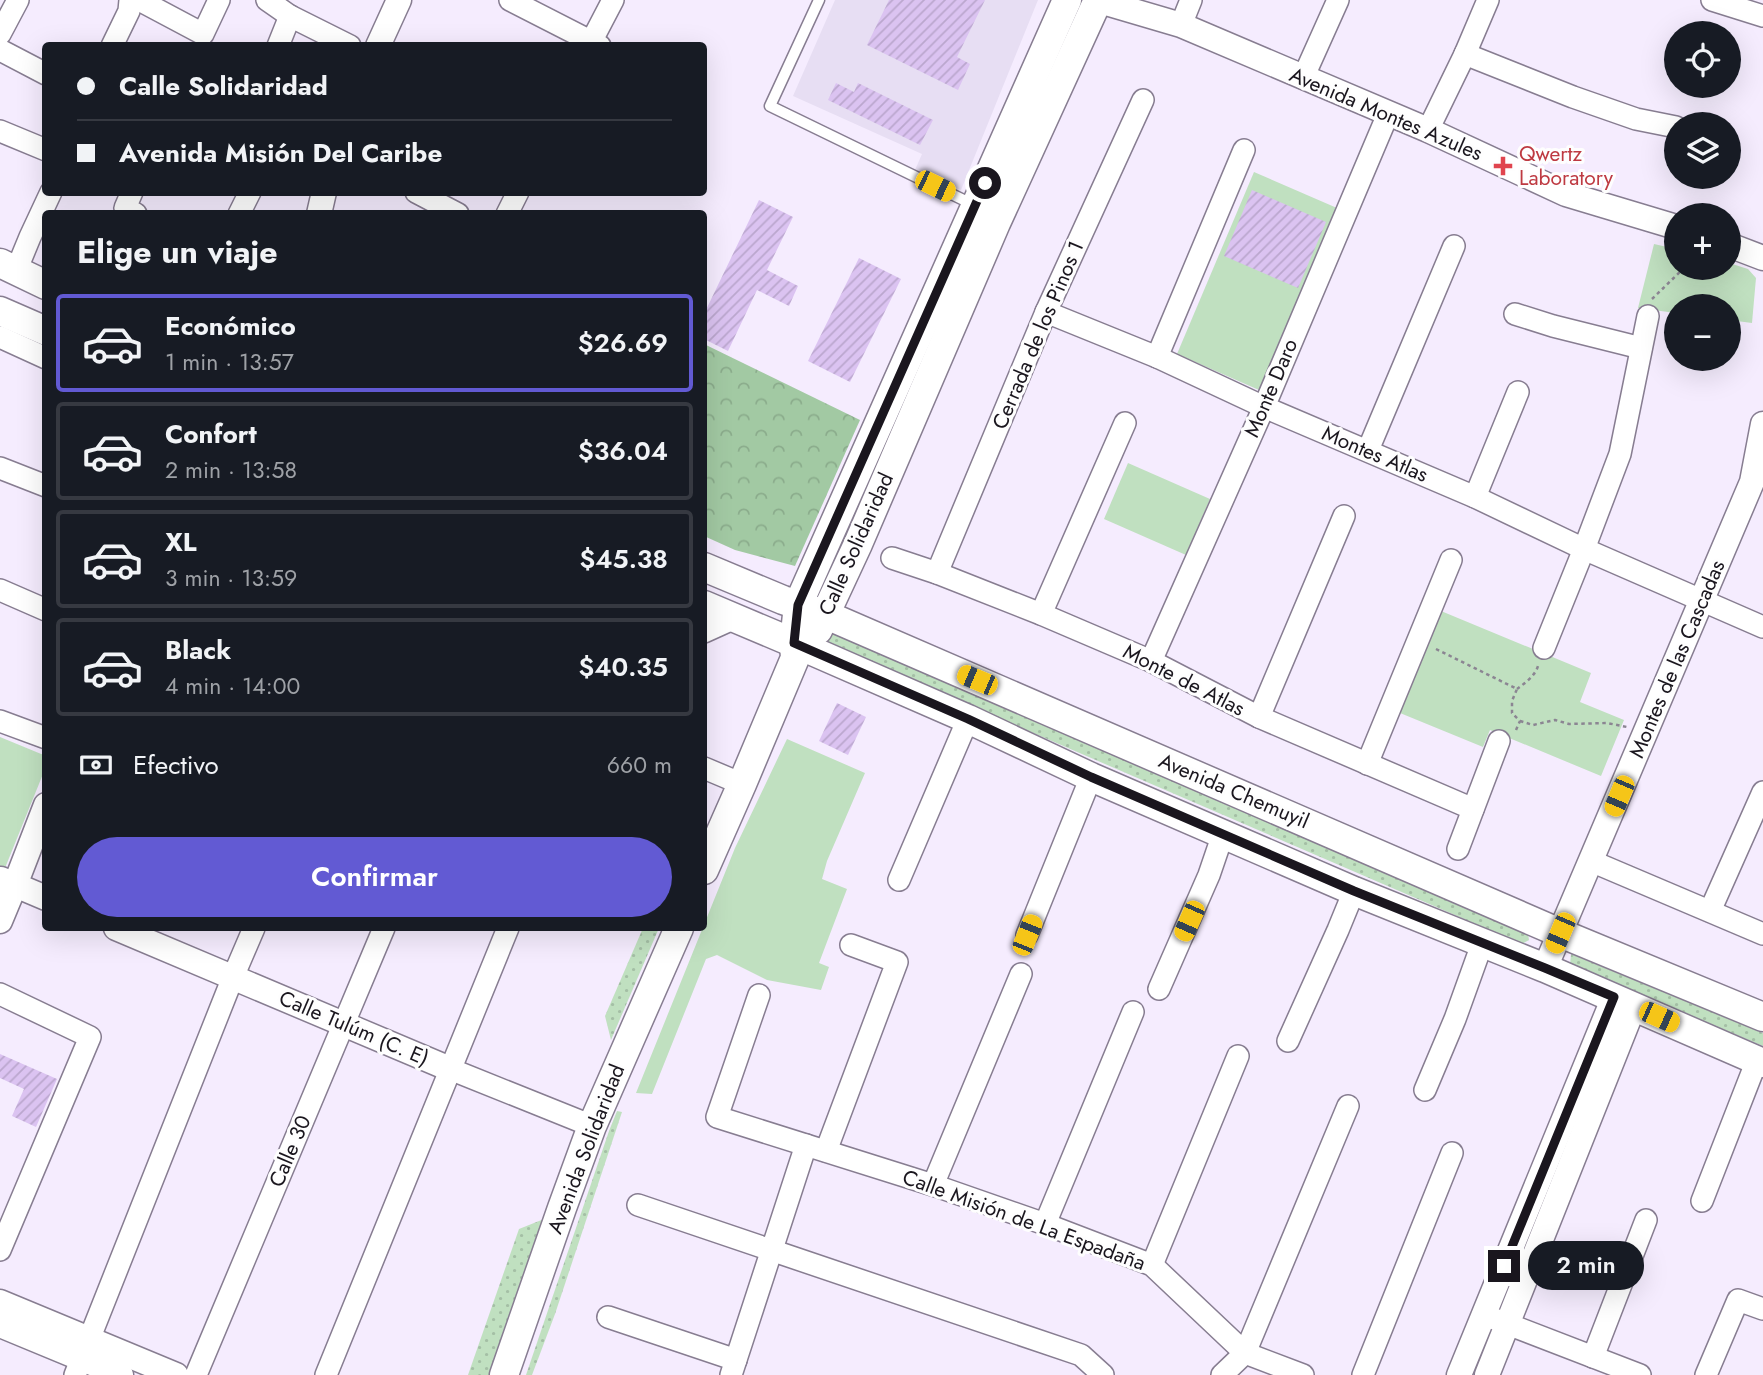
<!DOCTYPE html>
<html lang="es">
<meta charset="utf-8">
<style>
body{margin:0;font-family:Jost,sans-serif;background:#242831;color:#f1f3f6;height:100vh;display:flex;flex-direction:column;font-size:26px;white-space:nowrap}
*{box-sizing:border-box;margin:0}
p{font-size:23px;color:#9ea1a6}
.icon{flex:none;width:38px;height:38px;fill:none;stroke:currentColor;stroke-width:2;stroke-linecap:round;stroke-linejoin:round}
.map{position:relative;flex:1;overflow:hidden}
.side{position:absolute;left:42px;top:210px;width:665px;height:721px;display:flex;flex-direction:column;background:#171b24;border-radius:7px;box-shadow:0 7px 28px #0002}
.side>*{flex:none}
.banner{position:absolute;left:42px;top:42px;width:665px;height:154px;border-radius:7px;box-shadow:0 7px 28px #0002;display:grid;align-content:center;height:154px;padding:0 35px;background:#171b24}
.buttons{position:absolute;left:1664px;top:21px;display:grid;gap:14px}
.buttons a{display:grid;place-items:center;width:77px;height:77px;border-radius:50%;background:#171b24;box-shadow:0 7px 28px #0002;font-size:35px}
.end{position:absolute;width:32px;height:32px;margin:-16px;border:9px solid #1a161e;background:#fff;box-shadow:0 0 0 4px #fff}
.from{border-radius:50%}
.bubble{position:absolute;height:49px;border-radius:24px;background:#171b24;box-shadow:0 7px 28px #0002;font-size:23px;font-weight:600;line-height:49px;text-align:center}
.car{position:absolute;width:21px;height:42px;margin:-21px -10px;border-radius:9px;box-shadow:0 0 5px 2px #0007;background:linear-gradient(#f5c518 24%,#345 0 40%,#f5c518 0 76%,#345 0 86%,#f5c518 0)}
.banner b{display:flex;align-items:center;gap:24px;height:66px;font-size:26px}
.banner b+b{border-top:2px solid #363941}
.banner i{width:18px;height:18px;background:#f1f3f6}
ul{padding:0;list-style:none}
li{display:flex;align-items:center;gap:21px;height:98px;margin:0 14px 10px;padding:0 21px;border:4px solid #363941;border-radius:7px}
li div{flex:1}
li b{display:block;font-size:26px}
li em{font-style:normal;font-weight:600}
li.current{border-color:#625ad3}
li>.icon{width:63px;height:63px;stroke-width:1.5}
h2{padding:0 35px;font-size:32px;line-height:84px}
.pay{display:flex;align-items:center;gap:18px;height:77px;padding:0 35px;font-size:26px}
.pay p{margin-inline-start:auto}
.action{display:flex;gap:14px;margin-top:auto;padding:14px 35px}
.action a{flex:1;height:80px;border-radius:42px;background:#625ad3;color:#fff;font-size:28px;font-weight:600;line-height:80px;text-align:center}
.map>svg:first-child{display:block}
.education{fill:#e7def3}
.grass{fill:url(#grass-dots)}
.forest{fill:url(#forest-crowns)}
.park{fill:#c0e0c0}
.building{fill:url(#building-hatch)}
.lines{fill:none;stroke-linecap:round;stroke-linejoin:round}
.service-casing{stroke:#877d91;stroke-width:13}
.minor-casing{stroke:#877d91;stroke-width:24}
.tertiary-casing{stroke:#877d91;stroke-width:27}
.secondary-casing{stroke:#877d91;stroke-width:31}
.path{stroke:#8b8592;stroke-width:2.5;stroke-dasharray:3.5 3.5;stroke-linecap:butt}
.service{stroke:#fff;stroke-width:10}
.minor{stroke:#fff;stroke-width:21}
.tertiary{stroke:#fff;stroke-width:24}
.secondary{stroke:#fff;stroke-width:28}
.route{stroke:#1a161e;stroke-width:9}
.health-dot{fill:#e0444e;stroke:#fefefe;stroke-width:2.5}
.labels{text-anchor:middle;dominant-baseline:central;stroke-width:6;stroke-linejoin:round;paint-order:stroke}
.street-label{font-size:21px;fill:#1a161e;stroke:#fefefe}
.health-label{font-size:21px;fill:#be3a42;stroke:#fefefe;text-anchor:start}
</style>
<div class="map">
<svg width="1763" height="1375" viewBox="0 0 1763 1375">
<defs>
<pattern id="grass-dots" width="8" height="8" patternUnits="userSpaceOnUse" patternTransform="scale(1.75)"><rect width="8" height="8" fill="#c0e0c0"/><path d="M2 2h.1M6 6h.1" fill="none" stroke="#a4bfa5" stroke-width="1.8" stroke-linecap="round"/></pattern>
<pattern id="forest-crowns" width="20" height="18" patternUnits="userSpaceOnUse" patternTransform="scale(1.75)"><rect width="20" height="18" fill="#a2c9a3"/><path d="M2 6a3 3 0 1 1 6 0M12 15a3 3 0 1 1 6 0" fill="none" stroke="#8bac8c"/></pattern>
<pattern id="building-hatch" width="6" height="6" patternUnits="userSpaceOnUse" patternTransform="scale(1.75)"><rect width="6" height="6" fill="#dbc3f1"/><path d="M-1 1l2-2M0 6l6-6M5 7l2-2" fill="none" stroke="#bba7ce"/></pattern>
</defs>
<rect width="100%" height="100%" fill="#f5ecfe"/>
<!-- education -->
<polygon class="education" points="835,0 1038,0 961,190 915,170 922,154 793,96"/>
<!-- grass -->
<g class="grass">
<polygon points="831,632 1528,934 1529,940 1522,944 827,644"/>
<polygon points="643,928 659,928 611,1040 605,1016"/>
<polygon points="1571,954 1763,1033 1763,1046 1576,968 1570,965"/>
<polygon points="617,1111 622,1112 555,1314 532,1375 526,1375 609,1131"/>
<polygon points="544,1219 489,1375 468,1375 519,1229"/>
</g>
<!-- forest -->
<polygon class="forest" points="704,344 860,420 795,566 735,550 704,536"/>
<!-- park -->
<g class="park">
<polygon points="1254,172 1337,208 1259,390 1177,354"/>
<polygon points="1654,244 1676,249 1676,268 1729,268 1729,263 1748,269 1756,278 1752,323 1729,320 1729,306 1676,306 1676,313 1638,308"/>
<polygon points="1128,463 1210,499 1186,555 1104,519"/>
<polygon points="1441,611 1591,673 1580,702 1624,720 1601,776 1490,730 1483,747 1400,713"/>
<polygon points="0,737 46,756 45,769 5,868 0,866"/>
<polygon points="787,739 865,773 827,861 822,879 847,889 819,963 829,967 821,990 767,980 717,955 706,959 652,1094 636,1093 735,848"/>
</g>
<!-- building -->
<g class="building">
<polygon points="889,0 985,0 957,57 970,64 958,90 867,45"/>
<polygon points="836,83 854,92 858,83 933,120 920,145 828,100"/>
<polygon points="1252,190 1326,222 1298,288 1224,256"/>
<polygon points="759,200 793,217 767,270 798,286 789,306 757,290 728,351 704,339 704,314"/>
<polygon points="859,258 901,279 850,382 808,361"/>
<polygon points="837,703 866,717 848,755 819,741"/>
<polygon points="0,1054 57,1079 36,1127 12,1116 24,1089 0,1078"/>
</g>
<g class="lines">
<!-- service casing -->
<g class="service-casing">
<polyline id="service" points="819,0 770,106 974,205"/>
</g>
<!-- minor casing -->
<g class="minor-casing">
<g id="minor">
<polyline points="139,0 203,34 219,0"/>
<polyline points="267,0 290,16 350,46"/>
<polyline points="510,0 600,46"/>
<polyline points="1712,0 1763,16"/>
<polyline points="1181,25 1191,0"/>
<polyline points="0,34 18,0"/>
<polyline points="112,46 129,11 130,0"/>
<polyline points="278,46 290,16"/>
<polyline points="589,46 613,0"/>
<polyline points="0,50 46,74"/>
<polyline points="1465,54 1573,97 1636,119 1676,127"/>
<polyline points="1303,78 1338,0"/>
<polyline points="1428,130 1465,54 1488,0"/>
<polyline points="0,131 46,150"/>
<polyline points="132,192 125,208 136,214"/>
<polyline points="416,192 458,214"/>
<polyline points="239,214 250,192"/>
<polyline points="507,214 518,192"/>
<polyline points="16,271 30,237 51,192"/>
<polyline points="1046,312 1157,357 1264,407 1475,497 1584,549 1763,627"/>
<polyline points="1515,314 1553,326 1641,348"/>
<polyline points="0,337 46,358"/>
<polyline points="1157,357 1244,150"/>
<polyline points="1368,450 1454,246"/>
<polyline points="0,468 46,486"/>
<polyline points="1475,497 1518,392"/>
<polyline points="892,558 937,573 1041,614 1151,661 1259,717 1473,809"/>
<polyline points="937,573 1046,312 1143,100"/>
<polyline points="0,590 46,610"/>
<polyline points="1041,614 1125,423"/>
<polyline points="704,632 735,618"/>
<polyline points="1544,648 1584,549 1620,454 1648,316"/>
<polyline points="1151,661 1264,407 1388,114"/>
<polyline points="1259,717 1344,516"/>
<polyline points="0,721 46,738"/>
<polyline points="1367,764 1451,560"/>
<polyline points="704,768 742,784"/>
<polyline points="1458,849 1499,741"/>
<polyline points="1591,861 1763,934"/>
<polyline points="899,880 968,719"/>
<polyline points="1710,911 1763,792"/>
<polyline points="1027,935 1091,777"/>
<polyline points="1159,989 1209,875 1223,834"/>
<polyline points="0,994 90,1037 0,1250"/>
<polyline points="759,995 717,1117 933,1185 1045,1224 1152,1265 1245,1353 1303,1375"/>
<polyline points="1288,1041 1338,930 1354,891"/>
<polyline points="450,1069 592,1126"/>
<polyline points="1425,1090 1455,1019 1482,944"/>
<polyline points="826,1151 897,962 851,945"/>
<polyline points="933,1185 1021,974"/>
<polyline points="1702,1201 1757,1060"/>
<polyline points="638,1205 1081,1355 1103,1375"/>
<polyline points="1045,1224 1133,1012"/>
<polyline points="1152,1265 1238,1056"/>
<polyline points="608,1317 736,1360"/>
<polyline points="1492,1318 1640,1375"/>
<polyline points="1593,1357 1646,1220"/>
<polyline points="75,1375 233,977 254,928"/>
<polyline points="196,1375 384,928"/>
<polyline points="326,1375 508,928"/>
<polyline points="731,1375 806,1145"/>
<polyline points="1222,1375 1245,1353 1348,1106"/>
<polyline points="1363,1375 1452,1153"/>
<polyline points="1706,1375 1738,1300 1763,1309"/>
</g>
</g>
<!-- tertiary casing -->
<g class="tertiary-casing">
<g id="tertiary">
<polyline points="1096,0 1181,25 1428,130 1566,194 1676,227"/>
<polyline points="378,46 399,0"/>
<polyline points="319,214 324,192"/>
<polyline points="1729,245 1763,258"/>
<polyline points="1,879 46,898"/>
<polyline points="0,921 15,885 46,805"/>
<polyline points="116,928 450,1069"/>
<polyline points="1545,968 1752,482 1763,424"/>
<polyline points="0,1302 176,1375"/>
<polyline points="0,1325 121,1375"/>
<polyline points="1459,1375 1614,997"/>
<polyline points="1487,1375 1634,1006"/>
</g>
</g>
<!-- secondary casing -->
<g class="secondary-casing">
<g id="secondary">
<polyline points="0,263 46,285"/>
<polyline points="0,311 46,331"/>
<polyline points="704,567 783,600 824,614 1560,933 1763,1017"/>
<polyline points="704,605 794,643 968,719 1091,777 1354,891 1545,968 1763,1063"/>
<polyline points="818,630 858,544 996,223 1098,0"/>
<polyline points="704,870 742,784 795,658 794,643 798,605 1067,0"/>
<polyline points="504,1375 562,1208 592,1126 679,928"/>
</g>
</g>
<!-- path -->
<g class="path">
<polyline points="1652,299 1684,268"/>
<polyline points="1436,649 1517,689 1512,701 1512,713 1520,721 1516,730"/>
<path d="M1517,689C1525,683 1535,676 1538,666"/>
<polyline points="1520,721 1533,725 1555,720 1569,724 1607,723 1627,727"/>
</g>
<!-- service -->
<use href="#service" class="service"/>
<!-- minor -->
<use href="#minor" class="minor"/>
<!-- tertiary -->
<use href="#tertiary" class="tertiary"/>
<!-- secondary -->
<use href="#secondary" class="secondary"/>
</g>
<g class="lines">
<!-- route -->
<polyline class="route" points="985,183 798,605 794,643 968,719 1091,777 1354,891 1545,968 1614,997 1504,1266"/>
</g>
<!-- markers -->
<path class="health-dot" d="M1499.5 155.5h7v7h7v7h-7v7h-7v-7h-7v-7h7z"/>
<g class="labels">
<!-- street labels -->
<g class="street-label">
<text transform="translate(1386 114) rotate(23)">Avenida Montes Azules</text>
<text transform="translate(1038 335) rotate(-67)">Cerrada de los Pinos 1</text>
<text transform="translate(1271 388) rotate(-67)">Monte Daro</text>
<text transform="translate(1375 454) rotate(23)">Montes Atlas</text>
<text transform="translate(856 544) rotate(-66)">Calle Solidaridad</text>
<text transform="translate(1677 659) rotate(-67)">Montes de las Cascadas</text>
<text transform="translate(1184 680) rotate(27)">Monte de Atlas</text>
<text transform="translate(1234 791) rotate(23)">Avenida Chemuyil</text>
<text transform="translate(354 1028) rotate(23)">Calle Tulúm (C. E)</text>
<text transform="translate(586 1149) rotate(-69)">Avenida Solidaridad</text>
<text transform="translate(290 1151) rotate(-67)">Calle 30</text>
<text transform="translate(1024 1220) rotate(20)">Calle Misión de La Espadaña</text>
</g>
<!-- health labels -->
<g class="health-label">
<text x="1519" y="154">Qwertz<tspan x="1519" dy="24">Laboratory</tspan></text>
</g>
</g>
</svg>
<div class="buttons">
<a><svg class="icon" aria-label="locate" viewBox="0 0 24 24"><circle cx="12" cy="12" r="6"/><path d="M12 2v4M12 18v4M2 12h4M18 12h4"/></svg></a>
<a><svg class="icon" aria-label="layers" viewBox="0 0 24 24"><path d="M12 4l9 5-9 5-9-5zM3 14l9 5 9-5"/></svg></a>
<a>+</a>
<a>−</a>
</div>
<i class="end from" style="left:985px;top:183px"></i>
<i class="end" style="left:1504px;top:1266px"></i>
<div class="bubble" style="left:1528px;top:1241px;width:116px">2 min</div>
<i class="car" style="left:935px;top:186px;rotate:116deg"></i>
<i class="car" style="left:977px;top:680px;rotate:293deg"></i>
<i class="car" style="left:1619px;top:796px;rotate:203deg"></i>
<i class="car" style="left:1189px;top:921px;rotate:204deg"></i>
<i class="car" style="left:1560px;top:933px;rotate:203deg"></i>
<i class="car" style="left:1027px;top:935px;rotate:22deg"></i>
<i class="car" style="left:1659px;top:1017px;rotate:114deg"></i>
<div class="banner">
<b><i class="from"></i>Calle Solidaridad</b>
<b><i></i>Avenida Misión Del Caribe</b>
</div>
<section class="side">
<h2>Elige un viaje</h2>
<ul>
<li class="current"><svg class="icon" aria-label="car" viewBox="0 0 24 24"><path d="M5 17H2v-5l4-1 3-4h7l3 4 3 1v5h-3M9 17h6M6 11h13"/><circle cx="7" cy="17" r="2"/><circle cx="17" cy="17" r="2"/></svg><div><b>Económico</b><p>1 min · 13:57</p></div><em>$26.69</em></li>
<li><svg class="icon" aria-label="car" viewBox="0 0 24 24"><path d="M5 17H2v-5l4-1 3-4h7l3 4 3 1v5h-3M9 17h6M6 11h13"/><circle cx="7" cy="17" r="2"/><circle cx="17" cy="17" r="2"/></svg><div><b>Confort</b><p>2 min · 13:58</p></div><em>$36.04</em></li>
<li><svg class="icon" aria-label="car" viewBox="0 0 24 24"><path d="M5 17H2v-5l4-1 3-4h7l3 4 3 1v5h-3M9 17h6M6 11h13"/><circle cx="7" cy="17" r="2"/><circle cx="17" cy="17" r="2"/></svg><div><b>XL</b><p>3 min · 13:59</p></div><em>$45.38</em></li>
<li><svg class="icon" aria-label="car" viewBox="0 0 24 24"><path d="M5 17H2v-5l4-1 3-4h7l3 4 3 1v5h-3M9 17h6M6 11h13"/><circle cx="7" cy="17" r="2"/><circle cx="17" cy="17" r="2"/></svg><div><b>Black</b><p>4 min · 14:00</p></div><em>$40.35</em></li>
</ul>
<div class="pay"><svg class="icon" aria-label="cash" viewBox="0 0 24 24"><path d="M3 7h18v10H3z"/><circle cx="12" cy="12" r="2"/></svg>Efectivo<p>660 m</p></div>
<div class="action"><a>Confirmar</a></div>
</section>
</div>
